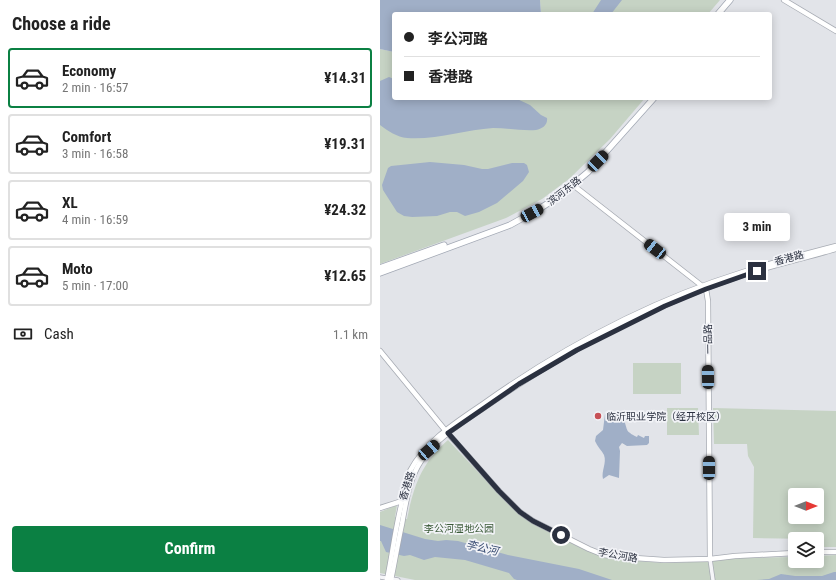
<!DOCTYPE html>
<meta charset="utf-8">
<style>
body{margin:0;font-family:"Roboto Condensed","Noto Sans SC",sans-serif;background:#f2f2f2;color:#222;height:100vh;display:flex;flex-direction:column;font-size:15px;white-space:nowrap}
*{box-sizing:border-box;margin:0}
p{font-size:13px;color:#767676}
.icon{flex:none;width:22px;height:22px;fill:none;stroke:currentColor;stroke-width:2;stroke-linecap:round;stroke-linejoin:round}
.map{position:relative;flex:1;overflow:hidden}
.sheet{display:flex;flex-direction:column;background:#fff;width:380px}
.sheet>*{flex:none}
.banner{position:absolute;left:12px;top:12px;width:380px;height:88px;border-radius:4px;box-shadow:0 2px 10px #0003;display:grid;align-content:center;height:88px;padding:0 12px;background:#fff}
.needle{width:26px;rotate:90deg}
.fabs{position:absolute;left:408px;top:488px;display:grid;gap:8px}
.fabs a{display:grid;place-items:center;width:36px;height:36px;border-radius:4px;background:#fff;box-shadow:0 2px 10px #0003;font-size:20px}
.end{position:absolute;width:18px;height:18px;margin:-9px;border:5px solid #2b3140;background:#fff;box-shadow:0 0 0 2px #fff}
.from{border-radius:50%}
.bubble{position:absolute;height:28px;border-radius:4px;background:#fff;box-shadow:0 2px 10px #0003;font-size:13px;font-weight:700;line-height:28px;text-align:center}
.car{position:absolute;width:12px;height:24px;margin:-12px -6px;border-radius:5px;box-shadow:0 0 3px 1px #0007;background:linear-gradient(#222 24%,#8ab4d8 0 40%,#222 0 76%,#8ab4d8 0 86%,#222 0)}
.banner b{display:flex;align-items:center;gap:14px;height:38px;font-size:15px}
.banner b+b{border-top:1px solid #e0e0e0}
.banner i{width:10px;height:10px;background:#222}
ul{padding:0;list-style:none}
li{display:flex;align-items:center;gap:12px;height:60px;margin:0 8px 6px;padding:0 4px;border:2px solid #e0e0e0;border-radius:4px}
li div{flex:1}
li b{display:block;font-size:15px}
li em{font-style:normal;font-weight:700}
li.current{border-color:#0b8043}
li>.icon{width:36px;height:36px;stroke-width:1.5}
h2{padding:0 12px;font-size:18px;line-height:48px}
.pay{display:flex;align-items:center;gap:10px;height:44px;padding:0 12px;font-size:15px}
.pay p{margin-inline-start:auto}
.cta{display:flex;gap:8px;margin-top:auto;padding:8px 12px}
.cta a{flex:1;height:46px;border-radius:4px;background:#0b8043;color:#fff;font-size:16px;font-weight:700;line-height:46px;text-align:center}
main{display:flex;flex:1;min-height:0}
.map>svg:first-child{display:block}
.green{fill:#c6d3c4;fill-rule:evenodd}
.water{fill:#a0afc7}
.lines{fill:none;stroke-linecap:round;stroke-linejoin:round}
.street-casing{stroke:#a7abb3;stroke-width:5}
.secondary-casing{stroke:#a7abb3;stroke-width:6}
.primary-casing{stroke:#a2a8b4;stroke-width:7}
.street{stroke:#f5f5f8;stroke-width:3.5}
.secondary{stroke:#fff;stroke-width:4.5}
.primary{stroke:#fff;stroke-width:5.5}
.route{stroke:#2b3140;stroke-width:5}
.poi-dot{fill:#c65056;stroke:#f2f3f7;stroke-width:1.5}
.labels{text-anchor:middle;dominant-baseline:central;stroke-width:3.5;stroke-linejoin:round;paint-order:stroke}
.street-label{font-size:10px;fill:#2b3140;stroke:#f2f3f7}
.poi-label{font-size:10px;fill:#2b3140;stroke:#f2f3f7;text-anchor:start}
.park-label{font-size:10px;fill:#3c5b39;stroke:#f2f3f7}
.water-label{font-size:11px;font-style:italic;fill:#384c72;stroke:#f2f3f7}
</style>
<main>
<section class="sheet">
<h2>Choose a ride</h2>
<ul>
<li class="current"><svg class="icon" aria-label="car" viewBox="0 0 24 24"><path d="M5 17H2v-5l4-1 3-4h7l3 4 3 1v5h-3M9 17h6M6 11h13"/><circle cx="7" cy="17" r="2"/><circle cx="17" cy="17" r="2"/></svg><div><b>Economy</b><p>2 min · 16:57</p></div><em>¥14.31</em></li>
<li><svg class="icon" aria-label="car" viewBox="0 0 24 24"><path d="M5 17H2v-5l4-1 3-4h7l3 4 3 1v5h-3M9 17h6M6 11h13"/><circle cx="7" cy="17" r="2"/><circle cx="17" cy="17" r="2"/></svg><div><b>Comfort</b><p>3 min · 16:58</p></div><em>¥19.31</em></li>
<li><svg class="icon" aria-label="car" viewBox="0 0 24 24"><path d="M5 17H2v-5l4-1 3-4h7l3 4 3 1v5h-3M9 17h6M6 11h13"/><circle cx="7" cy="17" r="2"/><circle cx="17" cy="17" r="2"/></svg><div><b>XL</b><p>4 min · 16:59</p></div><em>¥24.32</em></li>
<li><svg class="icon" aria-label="car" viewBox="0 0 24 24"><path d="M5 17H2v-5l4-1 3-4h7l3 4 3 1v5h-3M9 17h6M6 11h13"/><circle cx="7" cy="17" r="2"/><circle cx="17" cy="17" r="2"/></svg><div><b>Moto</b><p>5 min · 17:00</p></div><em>¥12.65</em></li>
</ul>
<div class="pay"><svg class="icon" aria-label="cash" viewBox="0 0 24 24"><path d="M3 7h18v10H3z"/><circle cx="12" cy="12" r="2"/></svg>Cash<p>1.1 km</p></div>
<div class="cta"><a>Confirm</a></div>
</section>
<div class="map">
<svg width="456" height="580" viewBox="0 0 456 580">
<rect width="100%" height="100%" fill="#e2e4e9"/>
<!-- green -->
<g class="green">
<polygon points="160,0 340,0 328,14 161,14"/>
<polygon points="0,49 14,52 14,98 265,98 230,139 189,179 162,199 126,218 0,264"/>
<rect x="253" y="363" width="48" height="31"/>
<polygon points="287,408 318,408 319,435 287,435"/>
<path d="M333,408L456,411V547H437V539L373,538L374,467L368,456L367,444H334ZM415,495H437V517H415Z"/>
<path d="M68,440L128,504L140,514L152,523L215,554L233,559L284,563L335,561L354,558L415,557V561H437V556L456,555V580H35L0,573V512L17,505L15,517L27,519C34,485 41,464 68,440Z"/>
</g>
<!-- water -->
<g class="water">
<polygon points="0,0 160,0 161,14 14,14 14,52 0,49"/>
<polygon points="221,0 242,0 231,14 212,14"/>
<path d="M9,77L14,79V98H135L150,105L161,115L167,118C168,125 162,129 156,130C142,131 127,128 113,128C85,130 56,140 27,138C17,137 8,131 0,125V81Z"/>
<polygon points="50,162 84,165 102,169 108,169 132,163 144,163 147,165 149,172 143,181 117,203 99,212 85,216 77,212 70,212 57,216 32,217 24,216 17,212 3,190 2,185 8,168 11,166"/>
<path d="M230,412L240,419L244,420C248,431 245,431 257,437L258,435L264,438L265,436H269V443L267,445L247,446L242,443L239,447L240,451L239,478L229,475L223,479C221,471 227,463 224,455C222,451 217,446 215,441L216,436L223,430L225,414Z"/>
<polygon points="0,525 45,539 58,541 66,540 78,541 128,555 199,569 232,580 137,580 134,579 129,573 85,560 55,557 44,560 30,555 24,556 6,552 1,541 0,541"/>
<polygon points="454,572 456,572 456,580 377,580 389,579 401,574 415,576 442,576"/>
</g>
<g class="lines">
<!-- street casing -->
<g class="street-casing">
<g id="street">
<polyline points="330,559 333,580"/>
<polyline points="0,577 18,580"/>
</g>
</g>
<!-- secondary casing -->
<g class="secondary-casing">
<g id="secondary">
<polyline points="404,0 456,31"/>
<polyline points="193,185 326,289 328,301 330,559"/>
<polyline points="0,351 65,430 119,491 140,512 153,521 209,549 224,555 240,557 284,560 330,559 355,556 415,553"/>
<polyline points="0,508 22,501"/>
<polyline points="437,552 456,552"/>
<path d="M7,580C13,551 16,522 24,494C26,487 27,478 30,471C46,441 75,423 103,404C182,348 270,301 363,272C394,262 425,254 456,246"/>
<path d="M11,580C15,561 18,542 22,524C26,502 29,479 41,461C57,437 85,421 108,405C186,351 273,305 363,275C394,265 425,258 456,249"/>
</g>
</g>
<!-- primary casing -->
<g class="primary-casing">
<g id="primary">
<polyline points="338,14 350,0"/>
<polyline points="0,268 64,245"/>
<polyline points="0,273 130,225 159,209 178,197 208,172 274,98"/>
</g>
</g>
<!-- street -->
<use href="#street" class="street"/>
<!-- secondary -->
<use href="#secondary" class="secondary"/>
<!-- primary -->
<use href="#primary" class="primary"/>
</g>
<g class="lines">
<!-- route -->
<polyline class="route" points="181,535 153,521 140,512 119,491 68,433 139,384 197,350 285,306 326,289 377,271"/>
</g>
<!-- markers -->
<circle class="poi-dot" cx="218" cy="416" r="4"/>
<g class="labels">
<!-- street labels -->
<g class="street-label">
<text transform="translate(184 191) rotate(-38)">滨河东路</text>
<text transform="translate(409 258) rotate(-15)">香港路</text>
<text transform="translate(328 339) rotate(-91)">一品路</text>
<text transform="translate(27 486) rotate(-72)">香港路</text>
<text transform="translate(238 555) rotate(10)">李公河路</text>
</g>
<!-- poi labels -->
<g class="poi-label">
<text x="226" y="416">临沂职业学院（经开校区）</text>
</g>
<!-- park labels -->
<g class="park-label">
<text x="79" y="528">李公河湿地公园</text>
</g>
<!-- water labels -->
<g class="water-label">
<text transform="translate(102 548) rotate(13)">李公河</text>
</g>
</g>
</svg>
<div class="fabs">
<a><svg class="needle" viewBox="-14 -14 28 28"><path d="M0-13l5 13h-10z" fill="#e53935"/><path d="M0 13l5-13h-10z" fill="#767676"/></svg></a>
<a><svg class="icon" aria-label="layers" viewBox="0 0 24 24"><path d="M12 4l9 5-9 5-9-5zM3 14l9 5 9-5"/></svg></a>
</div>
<i class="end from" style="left:181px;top:535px"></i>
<i class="end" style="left:377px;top:271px"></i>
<div class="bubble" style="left:344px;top:213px;width:66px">3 min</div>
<i class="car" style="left:218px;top:161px;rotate:44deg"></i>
<i class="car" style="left:152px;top:213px;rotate:62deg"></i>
<i class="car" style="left:275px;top:249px;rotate:308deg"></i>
<i class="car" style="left:328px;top:377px;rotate:359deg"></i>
<i class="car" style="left:49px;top:450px;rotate:49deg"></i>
<i class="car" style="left:329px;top:468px;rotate:0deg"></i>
<div class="banner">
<b><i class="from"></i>李公河路</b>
<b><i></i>香港路</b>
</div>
</div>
</main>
